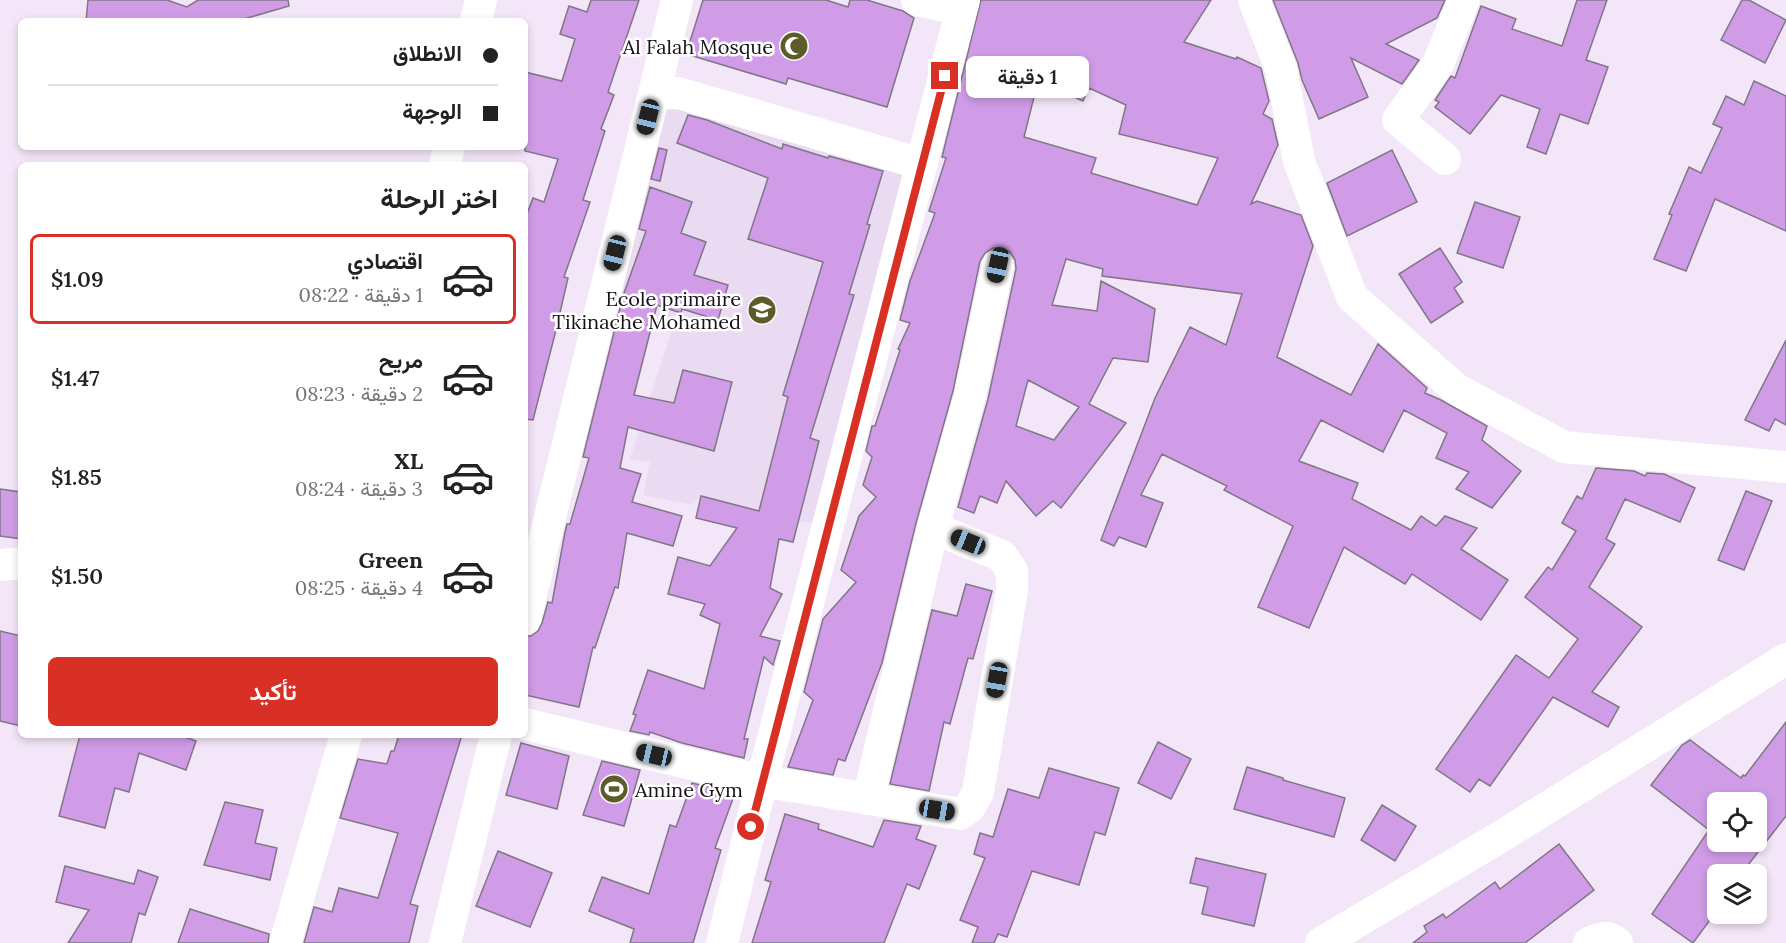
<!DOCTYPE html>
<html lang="ar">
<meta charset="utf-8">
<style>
body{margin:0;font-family:Lora,Vazirmatn,serif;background:#f2f2f2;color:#222;direction:rtl;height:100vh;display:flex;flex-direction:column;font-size:22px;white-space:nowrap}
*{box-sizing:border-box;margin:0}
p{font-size:20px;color:#767676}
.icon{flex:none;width:33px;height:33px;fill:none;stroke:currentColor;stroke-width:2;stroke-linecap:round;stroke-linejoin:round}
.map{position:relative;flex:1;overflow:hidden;direction:ltr}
.details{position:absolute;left:18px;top:162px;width:510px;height:576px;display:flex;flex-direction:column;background:#fff;border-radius:9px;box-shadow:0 3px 9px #0003;direction:rtl}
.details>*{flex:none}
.top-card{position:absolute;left:18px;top:18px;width:510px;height:132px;border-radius:9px;box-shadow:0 3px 9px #0003;direction:rtl;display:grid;align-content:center;height:132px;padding:0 30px;background:#fff}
.fabs{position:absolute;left:1707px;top:792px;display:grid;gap:12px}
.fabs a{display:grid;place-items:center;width:60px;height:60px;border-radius:9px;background:#fff;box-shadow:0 3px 9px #0003;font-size:30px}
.end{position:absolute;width:27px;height:27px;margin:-14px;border:8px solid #d93025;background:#fff;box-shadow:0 0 0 3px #fff}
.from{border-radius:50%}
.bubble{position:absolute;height:42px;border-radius:9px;background:#fff;box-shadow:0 3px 9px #0003;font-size:20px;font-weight:600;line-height:42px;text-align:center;direction:rtl}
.car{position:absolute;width:18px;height:36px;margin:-18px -9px;border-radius:8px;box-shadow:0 0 4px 2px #0007;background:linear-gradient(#222 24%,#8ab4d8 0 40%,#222 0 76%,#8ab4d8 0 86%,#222 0)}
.top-card b{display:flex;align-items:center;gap:21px;height:57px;font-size:22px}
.top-card b+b{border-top:2px solid #e0e0e0}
.top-card i{width:15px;height:15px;background:#222}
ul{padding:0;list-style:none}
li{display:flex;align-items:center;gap:18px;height:90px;margin:0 12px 9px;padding:0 18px;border:3px solid transparent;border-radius:9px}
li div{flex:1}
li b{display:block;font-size:22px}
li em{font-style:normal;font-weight:600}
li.selected{border-color:#d93025}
li>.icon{width:54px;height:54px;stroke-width:1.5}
h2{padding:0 30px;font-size:27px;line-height:72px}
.cta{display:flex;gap:12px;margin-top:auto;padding:12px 30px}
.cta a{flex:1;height:69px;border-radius:9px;background:#d93025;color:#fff;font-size:24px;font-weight:600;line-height:69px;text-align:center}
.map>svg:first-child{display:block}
.built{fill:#eadaf2}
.building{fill:#d09ce7;stroke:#807686;stroke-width:1.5;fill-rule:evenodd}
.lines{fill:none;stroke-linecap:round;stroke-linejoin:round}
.minor{stroke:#fff;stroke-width:32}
.route{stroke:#d93025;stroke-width:8}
.labels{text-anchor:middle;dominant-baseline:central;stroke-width:5;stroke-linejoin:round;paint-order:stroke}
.poi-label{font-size:20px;fill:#161218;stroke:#fff;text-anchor:end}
</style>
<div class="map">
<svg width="1786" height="943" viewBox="0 0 1786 943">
<rect width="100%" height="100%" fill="#f3e6f8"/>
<!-- built -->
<polygon class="built" points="654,94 922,164 828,526 798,521 702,496 692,505 643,495 650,462 630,459 675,321 604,299"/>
<!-- building -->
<g class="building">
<polygon points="88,0 167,0 187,7 198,0 288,0 289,6 237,21 86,21"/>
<polygon points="591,0 639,0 608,92 614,95 601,129 605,131 583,200 590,202 564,277 568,278 556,330 533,420 525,419 525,219 533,198 544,202 558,159 525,151 525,72 562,81 575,39 560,34 569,6 587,12"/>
<polygon points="703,0 826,0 848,7 850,0 867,0 903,11 914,18 887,107 788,78 786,84 686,54"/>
<path d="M981,0H1211L1184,42L1236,59L1237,57L1261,68L1269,101L1263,114L1272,119L1278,145L1251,204L1257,201L1301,215L1313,246L1277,357L1351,395L1378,344L1427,388L1425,393L1441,400L1487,426L1482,440L1521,471L1492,508L1456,489L1469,472L1436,458L1447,433L1404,410L1383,452L1321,420L1299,461L1358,483L1352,499L1411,530L1421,516L1436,526L1445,516L1477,528L1461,549L1508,580L1481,620L1412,574L1405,584L1344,547L1309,628L1258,607L1293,526L1224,490L1227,486L1162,454L1141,495L1163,503L1146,547L1119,537L1114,546L1101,540L1155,398L1190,327L1226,345L1242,294L1102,276L1103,269L1066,259L1052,305L1097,311L1101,281L1155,309L1148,362L1113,358L1089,404L1126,423L1061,508L1053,501L1036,516L1006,481L997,503L980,496L974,513L958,507L988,399L1016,269L1015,260L1010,252L1002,248H993L985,253L980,261L953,391L916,523L882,663L845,761L838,759L833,775L788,767L813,700L804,692L823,619L856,582L841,570L859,516L876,497L863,485L872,457L866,451L872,426H875L900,350L898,349L910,323L900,320L910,281L935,213L929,211L946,158L942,157ZM1038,81L1083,101L1089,88L1126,105L1119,134L1218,158L1197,205L1091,173L1096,158L1024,137ZM1028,380L1079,407L1054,440L1016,426Z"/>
<polygon points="1273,0 1445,0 1437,18 1386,44 1419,60 1402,84 1351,58 1368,97 1319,119 1302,80 1298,63"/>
<polygon points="1577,0 1607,0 1586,60 1608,67 1588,124 1560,114 1546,154 1527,147 1540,109 1501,95 1470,134 1435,107 1439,102 1435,100 1451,76 1455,78 1481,6 1516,19 1512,29 1562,46"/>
<polygon points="1742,0 1749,0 1786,20 1765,63 1721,40"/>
<polygon points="1754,81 1786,96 1786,231 1715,199 1686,271 1654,259 1672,215 1669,214 1689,167 1701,173 1722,128 1713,124 1726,96 1744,105"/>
<polygon points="688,115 707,120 782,149 783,144 828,158 829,156 883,171 867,224 870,225 849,294 854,295 810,438 819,441 793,542 779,539 770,588 782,594 760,636 780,641 773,665 764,657 744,739 748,739 744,758 682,743 650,732 649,735 630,731 636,715 633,714 648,670 704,689 720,624 700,615 705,604 668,594 678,557 710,566 737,528 696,518 701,496 759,511 788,397 783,395 823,262 748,239 768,178 677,143"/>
<polygon points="659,148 667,150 660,181 651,179"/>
<polygon points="1392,150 1417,202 1347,236 1327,183"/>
<polygon points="650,187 692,202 681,233 706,242 694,275 728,285 718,320 682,309 681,313 657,305 634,395 674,403 683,370 732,382 714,451 628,427 620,468 641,474 632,502 682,516 673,546 627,533 618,588 615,587 595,648 593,647 579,707 525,695 525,636 531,636 538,631 542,623 548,602 552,603 565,532 567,524 570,524 589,458 583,457 623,296 646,231 639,229"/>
<polygon points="1475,202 1520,217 1503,268 1457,253"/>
<polygon points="1440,248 1462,282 1454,288 1463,302 1431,323 1399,274"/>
<polygon points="1786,340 1786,425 1775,419 1769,431 1745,420"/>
<polygon points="1596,468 1634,471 1645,476 1647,473 1664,474 1695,488 1680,522 1625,499 1606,539 1615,544 1589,587 1642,627 1592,692 1619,707 1608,727 1553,697 1490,786 1479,779 1470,792 1436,769 1516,655 1549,678 1578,639 1525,597 1548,567 1552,570 1576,531 1562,523 1577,496 1582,499"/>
<polygon points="0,489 21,492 21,539 0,536"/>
<polygon points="1746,491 1772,501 1744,570 1718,560"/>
<polygon points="966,584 992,591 973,659 968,658 950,724 944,722 929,791 890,784 932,610 957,616"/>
<polygon points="0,631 21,636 21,726 0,721"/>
<path d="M1786,722V816L1741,874H1718V909L1693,943L1652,914L1709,830L1651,785L1682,745L1690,740L1741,778L1743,775L1745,776ZM1718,802H1756V842H1718Z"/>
<polygon points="80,735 179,735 196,741 186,770 139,753 129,792 115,788 105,828 59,816"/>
<polygon points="399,735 462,735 410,904 418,906 409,943 304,943 314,907 332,912 339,888 378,898 398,833 340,818 358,759 387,764 391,751 394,751"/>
<polygon points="1158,742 1191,759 1171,799 1138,783"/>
<polygon points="521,743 569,756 557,809 506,795"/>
<polygon points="602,761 640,770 624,826 583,815"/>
<polygon points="1247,767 1283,778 1283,780 1345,798 1334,837 1234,809"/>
<polygon points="1049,768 1119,788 1105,835 1095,832 1079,885 1032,871 1007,937 998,934 994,943 972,943 978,927 960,920 985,858 974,854 980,833 993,837 1008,789 1039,798"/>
<polygon points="692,783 735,793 715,848 721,850 693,943 630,943 634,929 589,911 602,877 649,894 670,825 676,827"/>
<polygon points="225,802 263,810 255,843 277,848 270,880 204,865"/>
<polygon points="1382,805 1416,826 1395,861 1361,840"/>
<polygon points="785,814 819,824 818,829 873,847 884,820 921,826 916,839 936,846 919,889 907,884 884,943 752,943 771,882 765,880"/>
<polygon points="1559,844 1594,890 1525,943 1413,943 1427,932 1424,926 1443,914 1446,918 1495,882 1500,889"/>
<polygon points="498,851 552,873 530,927 476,906"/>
<polygon points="1196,858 1266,874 1254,926 1202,914 1208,887 1190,883"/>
<polygon points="65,866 134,884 138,870 158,877 145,915 139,913 131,943 68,943 89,910 56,902"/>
<polygon points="190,909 269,934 268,943 178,943"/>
</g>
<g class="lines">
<!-- minor -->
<g class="minor">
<polyline points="917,0 961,10"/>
<polyline points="1254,0 1281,69 1299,161 1352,297 1456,389 1564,447 1786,467"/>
<polyline points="476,21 481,0"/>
<polyline points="654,94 678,93 922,164"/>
<polyline points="1445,159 1398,120 1438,64 1464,0"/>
<polyline points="445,165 449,147"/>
<polyline points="0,565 21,563"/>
<polyline points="525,619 677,0"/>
<polyline points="525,724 762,781 960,814 970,807 978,792 1012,590 1012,571 1002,556 933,528"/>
<polyline points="868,799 933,528 970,395 998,265"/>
<polyline points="285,943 346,735"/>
<polyline points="445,943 496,735"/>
<polyline points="722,943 762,781 964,0"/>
<polyline points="1321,943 1497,839 1786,659"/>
<path d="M1589,943C1599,938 1608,935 1617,943"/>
</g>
</g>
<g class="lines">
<!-- route -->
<polyline class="route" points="751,827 945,76"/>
</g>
<!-- icons -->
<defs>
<g id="mosque-disc" transform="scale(1.5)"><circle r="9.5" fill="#5d5c29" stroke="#fff"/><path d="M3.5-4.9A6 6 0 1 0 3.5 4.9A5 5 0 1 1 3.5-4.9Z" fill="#fff"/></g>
<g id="school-disc" transform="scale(1.5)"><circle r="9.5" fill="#5d5c29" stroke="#fff"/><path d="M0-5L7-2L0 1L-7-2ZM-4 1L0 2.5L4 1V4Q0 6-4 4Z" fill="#fff"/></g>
<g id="stadium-disc" transform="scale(1.5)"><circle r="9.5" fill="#5d5c29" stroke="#fff"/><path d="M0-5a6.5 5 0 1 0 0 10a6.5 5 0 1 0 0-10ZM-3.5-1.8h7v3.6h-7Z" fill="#fff"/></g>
</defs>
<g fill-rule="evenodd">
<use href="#mosque-disc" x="794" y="46"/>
<use href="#school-disc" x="762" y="310"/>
<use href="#stadium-disc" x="614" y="789"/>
</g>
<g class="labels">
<!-- poi labels -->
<g class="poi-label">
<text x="773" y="46">Al Falah Mosque</text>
<text x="741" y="298">Ecole primaire<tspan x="741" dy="23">Tikinache Mohamed</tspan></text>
<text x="635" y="789" text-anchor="start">Amine Gym</text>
</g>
</g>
</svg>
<div class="fabs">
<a><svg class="icon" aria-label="locate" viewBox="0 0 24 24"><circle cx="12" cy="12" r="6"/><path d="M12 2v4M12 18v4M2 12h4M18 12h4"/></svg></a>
<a><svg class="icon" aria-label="layers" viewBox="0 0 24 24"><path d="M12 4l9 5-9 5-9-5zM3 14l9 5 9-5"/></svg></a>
</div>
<i class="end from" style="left:751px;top:827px"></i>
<i class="end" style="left:945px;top:76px"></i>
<div class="bubble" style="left:966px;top:56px;width:123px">1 دقيقة</div>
<i class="car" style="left:648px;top:117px;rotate:194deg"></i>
<i class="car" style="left:615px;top:253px;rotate:194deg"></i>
<i class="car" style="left:998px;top:265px;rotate:192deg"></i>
<i class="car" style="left:968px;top:542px;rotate:292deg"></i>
<i class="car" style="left:997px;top:680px;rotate:190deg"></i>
<i class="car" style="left:654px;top:755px;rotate:283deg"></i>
<i class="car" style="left:937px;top:810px;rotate:100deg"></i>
<div class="top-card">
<b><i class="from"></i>الانطلاق</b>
<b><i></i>الوجهة</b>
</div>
<section class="details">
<h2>اختر الرحلة</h2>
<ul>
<li class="selected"><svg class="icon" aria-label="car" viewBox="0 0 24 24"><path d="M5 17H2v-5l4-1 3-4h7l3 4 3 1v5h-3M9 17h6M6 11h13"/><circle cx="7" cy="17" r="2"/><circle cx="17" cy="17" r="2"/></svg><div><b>اقتصادي</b><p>1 دقيقة · 08:22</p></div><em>$1.09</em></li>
<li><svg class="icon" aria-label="car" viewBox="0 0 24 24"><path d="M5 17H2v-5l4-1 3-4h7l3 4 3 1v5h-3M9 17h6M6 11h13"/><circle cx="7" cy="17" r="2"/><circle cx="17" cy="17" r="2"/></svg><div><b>مريح</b><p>2 دقيقة · 08:23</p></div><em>$1.47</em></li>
<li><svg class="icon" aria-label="car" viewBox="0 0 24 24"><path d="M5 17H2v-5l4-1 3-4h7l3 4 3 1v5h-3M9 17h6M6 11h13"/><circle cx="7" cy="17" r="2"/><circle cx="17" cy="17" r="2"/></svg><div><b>XL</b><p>3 دقيقة · 08:24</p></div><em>$1.85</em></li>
<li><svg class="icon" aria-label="car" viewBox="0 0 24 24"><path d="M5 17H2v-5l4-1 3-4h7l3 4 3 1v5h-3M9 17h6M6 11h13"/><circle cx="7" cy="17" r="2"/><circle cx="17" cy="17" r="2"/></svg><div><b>Green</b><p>4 دقيقة · 08:25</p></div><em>$1.50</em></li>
</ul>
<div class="cta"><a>تأكيد</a></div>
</section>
</div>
